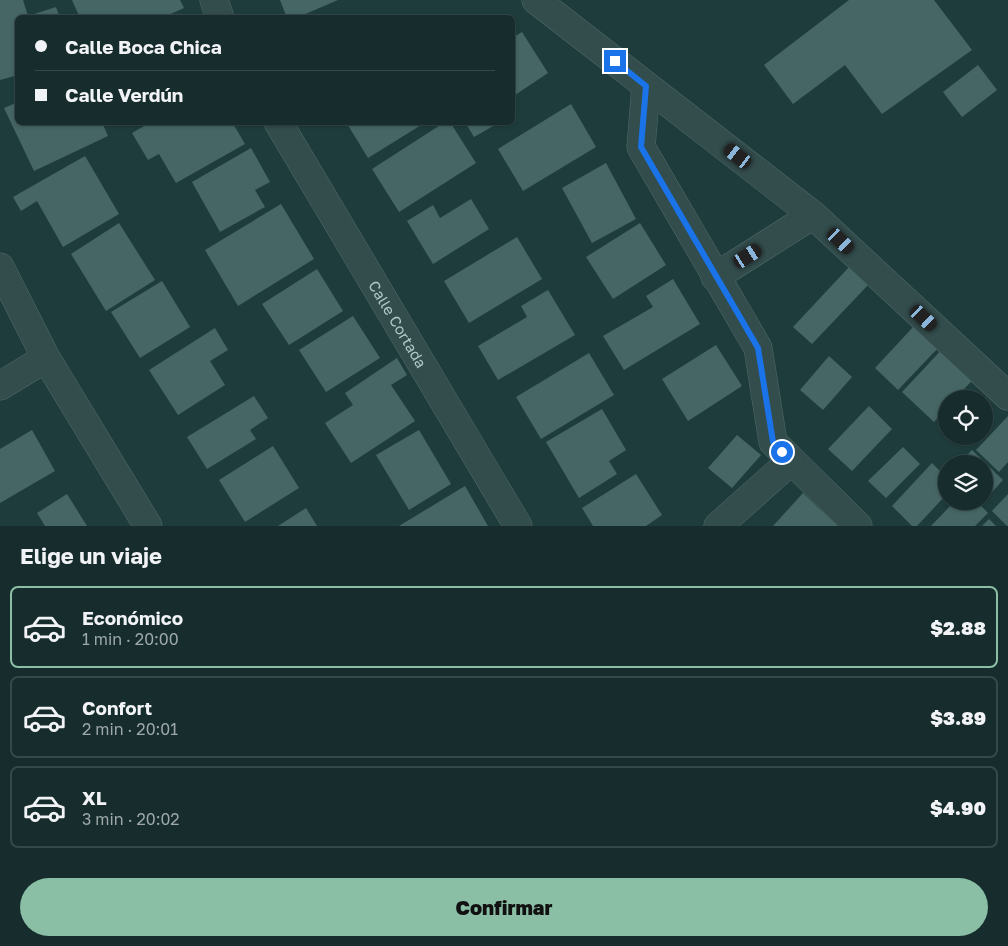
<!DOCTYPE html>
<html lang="es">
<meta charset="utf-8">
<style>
body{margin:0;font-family:"Golos Text",sans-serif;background:#203535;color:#f1f3f6;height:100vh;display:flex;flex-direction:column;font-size:19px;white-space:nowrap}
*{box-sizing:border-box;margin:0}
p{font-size:16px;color:#9ea8aa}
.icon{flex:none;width:28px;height:28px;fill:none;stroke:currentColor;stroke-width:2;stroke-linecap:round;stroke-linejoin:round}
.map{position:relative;height:526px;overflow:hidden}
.details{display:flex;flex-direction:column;background:#172d2d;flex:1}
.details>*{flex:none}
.hud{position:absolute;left:15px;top:15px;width:500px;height:110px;border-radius:8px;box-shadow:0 1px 4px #0004,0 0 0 1px #364949;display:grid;align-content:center;height:110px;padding:0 20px;background:#172d2d}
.fabs{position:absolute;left:938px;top:390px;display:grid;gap:10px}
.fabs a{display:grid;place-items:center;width:55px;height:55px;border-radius:50%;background:#172d2d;box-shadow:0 1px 4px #0004,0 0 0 1px #364949;font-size:25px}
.end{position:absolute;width:22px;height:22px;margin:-11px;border:6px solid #1a73e8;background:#fff;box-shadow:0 0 0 2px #fff}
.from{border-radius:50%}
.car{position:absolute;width:15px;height:30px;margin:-15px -8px;border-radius:6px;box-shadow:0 0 4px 1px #0007;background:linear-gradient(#222 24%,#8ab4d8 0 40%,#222 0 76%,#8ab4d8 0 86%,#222 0)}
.hud b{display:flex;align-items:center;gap:18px;height:48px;font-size:19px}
.hud b+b{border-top:1px solid #364949}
.hud i{width:12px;height:12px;background:#f1f3f6}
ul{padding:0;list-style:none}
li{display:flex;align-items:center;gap:15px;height:82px;margin:0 10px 8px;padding:0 10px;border:2px solid #364949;border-radius:8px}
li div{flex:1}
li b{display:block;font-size:19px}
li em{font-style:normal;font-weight:800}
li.selected{border-color:#8abfa5}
li>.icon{width:45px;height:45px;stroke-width:1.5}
h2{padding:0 20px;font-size:22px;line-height:60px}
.cta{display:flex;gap:10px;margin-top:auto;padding:10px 20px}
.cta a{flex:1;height:58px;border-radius:30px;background:#8abfa5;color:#111;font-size:20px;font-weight:800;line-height:58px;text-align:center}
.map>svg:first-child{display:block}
.building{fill:#456665}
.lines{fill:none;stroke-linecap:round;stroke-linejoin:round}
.minor-casing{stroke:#516a6a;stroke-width:29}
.minor{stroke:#334c4c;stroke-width:28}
.route{stroke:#1a73e8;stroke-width:6}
.labels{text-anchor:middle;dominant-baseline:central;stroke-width:4;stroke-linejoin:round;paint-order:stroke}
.street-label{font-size:15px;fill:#aec8c8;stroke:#193131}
</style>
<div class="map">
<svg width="1008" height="526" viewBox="0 0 1008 526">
<rect width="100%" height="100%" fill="#1f3c3c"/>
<!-- building -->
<g class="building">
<polygon points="0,0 23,0 28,16 56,7 60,18 18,18 18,75 0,80"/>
<polygon points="72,0 180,0 184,8 162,18 80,18"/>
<polygon points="280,0 338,0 296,18 287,18"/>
<polygon points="849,0 934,0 972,50 882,114 845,65 793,104 764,65"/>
<polygon points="522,32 548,73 512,97 512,38"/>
<polygon points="978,65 997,90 962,117 943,92"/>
<polygon points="18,102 18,122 102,122 108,136 34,171 4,108"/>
<polygon points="571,104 596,147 523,191 498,149"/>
<polygon points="151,122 232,122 245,144 176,183 159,154 148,160 132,133"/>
<polygon points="346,122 426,122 368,158"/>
<polygon points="445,122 450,122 476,163 399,212 372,169"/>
<polygon points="465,122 493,122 495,125 474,137"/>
<polygon points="251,148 270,182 255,190 265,207 220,232 192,182"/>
<polygon points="85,156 119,214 63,247 37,201 21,211 13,197"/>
<polygon points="606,163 636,219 592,243 562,188"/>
<polygon points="471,199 489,229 433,264 407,221 433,205 440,218"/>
<polygon points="281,204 314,259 238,306 205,250"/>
<polygon points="119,223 155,280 106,311 71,254"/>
<polygon points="640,223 666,265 613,299 586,257"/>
<polygon points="517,237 542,279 469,323 444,281"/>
<polygon points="850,266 869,284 812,344 793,327"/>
<polygon points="317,269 343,311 289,345 262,304"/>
<polygon points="673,279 700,324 624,370 603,336 653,307 646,296"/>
<polygon points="162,281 190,327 140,358 111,312"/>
<polygon points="548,290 575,335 498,380 478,346 527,317 521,306"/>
<polygon points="353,316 380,358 326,392 299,350"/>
<polygon points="915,325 939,347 898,390 875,368"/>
<polygon points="215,328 228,350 210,361 225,385 178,415 149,370"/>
<polygon points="716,345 742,386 688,421 662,379"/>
<polygon points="946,345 978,374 955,399 946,399 946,408 934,422 902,392"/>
<polygon points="589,353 614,395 541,439 516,397"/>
<polygon points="829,356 852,377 823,410 800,390"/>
<polygon points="397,358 407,375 391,385 415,421 351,463 325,423 353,405 345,393"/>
<polygon points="254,396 268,418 250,430 256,439 207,469 187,437"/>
<polygon points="869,406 892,429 852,471 828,449"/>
<polygon points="602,409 626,450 609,461 617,474 579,498 546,442"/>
<polygon points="1008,416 1008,462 999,472 976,450"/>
<polygon points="32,430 55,471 0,503 0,449"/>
<polygon points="419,430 451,484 409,510 376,455"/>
<polygon points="737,435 761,455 732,488 708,468"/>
<polygon points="273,446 299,488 245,522 219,480"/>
<polygon points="903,447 920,464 886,498 868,481"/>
<polygon points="972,450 1003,480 984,501 984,464 958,464"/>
<polygon points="932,463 946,477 946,495 917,526 912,526 892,506"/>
<polygon points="636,474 662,515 646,526 593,526 582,508"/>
<polygon points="465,486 488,526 399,526"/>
<polygon points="803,493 838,526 773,526"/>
<polygon points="67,494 87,526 45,526 37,513"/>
<polygon points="1008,494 1008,526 1007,526 992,511"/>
<polygon points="955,501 976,501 988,513 975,526 931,526"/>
<polygon points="306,508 317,526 278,526"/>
<polygon points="989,519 996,526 982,526"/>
</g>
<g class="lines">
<!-- minor casing -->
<g class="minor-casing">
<g id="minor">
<polyline points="214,0 220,18"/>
<polyline points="536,0 813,215 1008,396"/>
<polyline points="646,86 641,147 758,348 773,442 858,526"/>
<path id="s1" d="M278,122L518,526"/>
<polyline points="0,267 46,358 148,526"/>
<polyline points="715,277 813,215"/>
<polyline points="0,386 46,358"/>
<polyline points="718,526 791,461"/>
</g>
</g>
<!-- minor -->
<use href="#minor" class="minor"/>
</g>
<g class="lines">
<!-- route -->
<polyline class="route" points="615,61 646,86 641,147 758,348 773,442 782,452"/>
</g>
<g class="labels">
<!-- street labels -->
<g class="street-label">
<text stroke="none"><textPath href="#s1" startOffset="235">Calle Cortada</textPath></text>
</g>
</g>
</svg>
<div class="fabs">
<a><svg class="icon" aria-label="locate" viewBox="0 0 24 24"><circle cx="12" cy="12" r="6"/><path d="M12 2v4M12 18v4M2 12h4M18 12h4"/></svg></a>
<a><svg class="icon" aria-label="layers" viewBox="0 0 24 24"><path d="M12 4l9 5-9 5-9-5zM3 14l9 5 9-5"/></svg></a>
</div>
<i class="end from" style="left:782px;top:452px"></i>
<i class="end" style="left:615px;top:61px"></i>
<i class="car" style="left:738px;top:156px;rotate:308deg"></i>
<i class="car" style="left:841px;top:241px;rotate:133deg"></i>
<i class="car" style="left:748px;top:256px;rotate:57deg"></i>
<i class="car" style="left:924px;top:318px;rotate:133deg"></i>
<div class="hud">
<b><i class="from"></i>Calle Boca Chica</b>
<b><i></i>Calle Verdún</b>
</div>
</div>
<section class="details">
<h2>Elige un viaje</h2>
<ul>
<li class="selected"><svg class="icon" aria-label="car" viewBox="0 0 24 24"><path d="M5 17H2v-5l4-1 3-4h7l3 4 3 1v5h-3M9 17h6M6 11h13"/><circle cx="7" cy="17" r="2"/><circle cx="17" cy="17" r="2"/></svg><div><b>Económico</b><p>1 min · 20:00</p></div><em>$2.88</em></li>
<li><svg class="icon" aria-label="car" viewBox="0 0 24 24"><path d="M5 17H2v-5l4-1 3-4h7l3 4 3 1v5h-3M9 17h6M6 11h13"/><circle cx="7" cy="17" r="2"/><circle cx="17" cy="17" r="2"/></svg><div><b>Confort</b><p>2 min · 20:01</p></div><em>$3.89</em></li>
<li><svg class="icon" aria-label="car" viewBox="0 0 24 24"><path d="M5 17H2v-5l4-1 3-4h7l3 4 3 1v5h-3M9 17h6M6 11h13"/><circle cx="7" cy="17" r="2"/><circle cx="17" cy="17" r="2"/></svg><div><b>XL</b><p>3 min · 20:02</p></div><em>$4.90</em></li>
</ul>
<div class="cta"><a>Confirmar</a></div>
</section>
